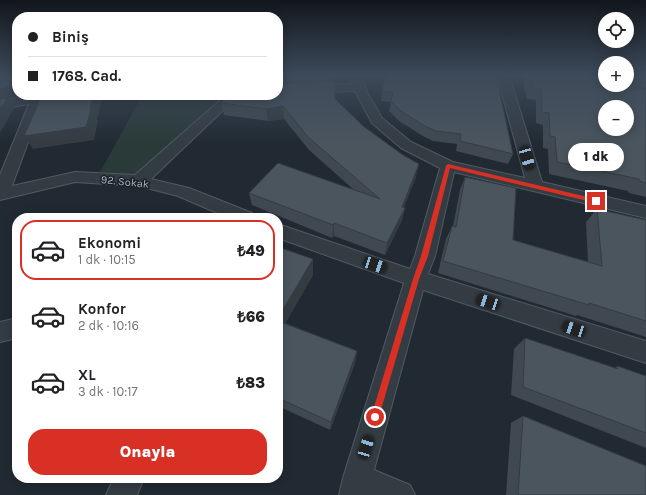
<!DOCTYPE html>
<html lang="tr">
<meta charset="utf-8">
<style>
body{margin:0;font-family:Karla,sans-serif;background:#f6f6f6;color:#202124;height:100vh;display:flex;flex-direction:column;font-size:15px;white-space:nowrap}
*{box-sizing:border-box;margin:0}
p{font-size:13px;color:#757577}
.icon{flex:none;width:22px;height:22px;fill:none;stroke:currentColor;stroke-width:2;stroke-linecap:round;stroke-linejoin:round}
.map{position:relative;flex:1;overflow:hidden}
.side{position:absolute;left:12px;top:213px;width:271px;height:270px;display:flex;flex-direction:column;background:#fff;border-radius:16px;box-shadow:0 2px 10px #0003}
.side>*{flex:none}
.banner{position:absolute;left:12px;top:12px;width:271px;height:88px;border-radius:16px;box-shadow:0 2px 10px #0003;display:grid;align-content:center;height:88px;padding:0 16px;background:#fff}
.tools{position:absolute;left:598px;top:12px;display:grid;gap:8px}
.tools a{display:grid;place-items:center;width:36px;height:36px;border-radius:50%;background:#fff;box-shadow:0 2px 10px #0003;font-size:20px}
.end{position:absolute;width:18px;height:18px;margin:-9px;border:5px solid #d93025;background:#fff;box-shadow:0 0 0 2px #fff}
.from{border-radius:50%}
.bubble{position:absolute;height:28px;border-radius:14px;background:#fff;box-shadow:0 2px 10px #0003;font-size:13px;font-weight:800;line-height:28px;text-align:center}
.car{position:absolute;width:12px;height:24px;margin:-12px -6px;border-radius:5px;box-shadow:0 0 3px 1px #0007;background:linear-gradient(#222 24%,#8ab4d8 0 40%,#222 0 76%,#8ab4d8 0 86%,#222 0)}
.banner b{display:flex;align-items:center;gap:14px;height:38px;font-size:15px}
.banner b+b{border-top:1px solid #e0e0e0}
.banner i{width:10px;height:10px;background:#202124}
ul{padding:7px 0 0;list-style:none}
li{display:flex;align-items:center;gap:12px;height:60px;margin:0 8px 6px;padding:0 8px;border:2px solid transparent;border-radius:16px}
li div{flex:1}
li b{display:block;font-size:15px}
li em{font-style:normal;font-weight:800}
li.selected{border-color:#d93025}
li>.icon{width:36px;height:36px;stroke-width:1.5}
.cta{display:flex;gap:8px;margin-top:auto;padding:8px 16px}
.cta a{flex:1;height:46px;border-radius:16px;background:#d93025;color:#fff;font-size:16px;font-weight:800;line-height:46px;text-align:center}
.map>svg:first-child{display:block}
.green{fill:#293a38}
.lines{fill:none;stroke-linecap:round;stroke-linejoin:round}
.street-casing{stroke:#525a61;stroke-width:2}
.street{fill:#343c43;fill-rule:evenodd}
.wall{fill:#404951}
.shaded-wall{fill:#343c42}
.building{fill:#4a555e;stroke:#343c42;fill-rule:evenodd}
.route{fill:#d93025}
.labels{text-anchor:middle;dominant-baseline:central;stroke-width:3;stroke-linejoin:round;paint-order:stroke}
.street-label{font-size:11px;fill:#aeb7c0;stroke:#1a2128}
</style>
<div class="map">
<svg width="646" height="495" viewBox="0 0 646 495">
<rect width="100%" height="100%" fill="#212a32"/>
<!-- green -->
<polygon class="green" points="141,98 219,99 136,175 100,172"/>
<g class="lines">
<!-- street casing -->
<g class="street-casing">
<g id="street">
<polygon points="349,75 361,75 368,94 382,118 411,142 453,162 525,178 497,75 509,75 542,182 646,206 646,218 454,172 435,256 428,274 646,341 646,363 423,290 374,470 410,485 415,495 339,495 343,478 404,283 278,238 278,224 410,269 415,256 440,168 401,148 372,123 355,91 278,94 278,86 352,84"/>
<polygon points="33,95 77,95 75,98 71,99 43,101 12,186 75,172 135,175 226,95 239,95 151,179 189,188 252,213 255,218 229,218 178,196 139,186 75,182 0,200 0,175 29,104 0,109 0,101"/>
<polygon points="17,318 17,338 0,342 0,322"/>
<polygon points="114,478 144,478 137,495 106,495"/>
</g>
</g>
<!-- street -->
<use href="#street" class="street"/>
</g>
<!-- wall -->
<g class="wall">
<polygon points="278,75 333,75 333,82 335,99 416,177 404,207 405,208 402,220 385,255 334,236 332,238 252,205 249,193 353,189 309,150 284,119 268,121 224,115 221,103 278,95"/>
<polygon points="386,75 513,154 508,164 456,151 457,144 433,141 423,136 399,121 389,111 391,102 381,101 382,91"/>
<polygon points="523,75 562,75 578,77 579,75 605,75 605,85 627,85 627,75 646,75 646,87 644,89 646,90 646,197 629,193 628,191 549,174 548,149 543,148 543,125 536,123 536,100 527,99 522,77"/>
<polygon points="465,177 513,240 588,262 586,222 597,209 646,220 646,337 577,315 576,316 438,273 446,239 452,226 453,226 460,190"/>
<polygon points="278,247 313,275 285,323 357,351 355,363 330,430 278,406"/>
<polygon points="525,338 615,368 617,366 646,376 646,448 511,395 514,349"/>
<polygon points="523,416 646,495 506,495 511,423"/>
</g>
<!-- shaded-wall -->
<g class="shaded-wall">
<polygon points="14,75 17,75 17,95 18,95 17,96 8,99 14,108 0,133 0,89"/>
<polygon points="93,95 103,95 97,119 98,121 94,140 33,149 24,136 90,109"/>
<polygon points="283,106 284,119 268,121 266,109"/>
<polygon points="419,164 416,177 399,219 402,207"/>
<polygon points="405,208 402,220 385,255 387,243"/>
<polygon points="334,223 334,236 332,238 333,225"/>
<polygon points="313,259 313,275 280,333 278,326 278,318"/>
<polygon points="357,351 355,363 330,430 331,422"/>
</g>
<!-- building -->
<g class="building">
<polygon points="0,75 14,75 10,86 0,89"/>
<polygon points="386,75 496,75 513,154 460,141 461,134 436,131 425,126 401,111 391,101 393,92 382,91"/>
<path d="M529,75H562L580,77L581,75H584L605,80V85H626L646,90V183L640,181L639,179L557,162L555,137L550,136L549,113L542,112L541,89L533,88ZM605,107H627V129H605Z"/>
<polygon points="627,75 646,75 646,83 627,78"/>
<polygon points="335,81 335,99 363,126 403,155 419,164 402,207 405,208 387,243 334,223 333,225 249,193 278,163 380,199 308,137 283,106 266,109 221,103 228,95 278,95 278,83"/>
<polygon points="42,95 93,95 90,109 91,109 86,127 24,136"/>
<polygon points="7,98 0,109 0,99"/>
<polygon points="465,177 516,188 513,240 602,266 597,209 646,220 646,321 589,303 589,305 443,261 452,226 456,227"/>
<polygon points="278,247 313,259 278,318"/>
<polygon points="278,321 357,351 331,422 278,398"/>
<polygon points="525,338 618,369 617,366 646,376 646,433 523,387"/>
<polygon points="523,416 646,466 646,495 518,495"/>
</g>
<!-- sky -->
<linearGradient id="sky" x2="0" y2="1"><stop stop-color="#12171c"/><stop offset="0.52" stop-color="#3d4a5a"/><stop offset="1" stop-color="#3d4a5a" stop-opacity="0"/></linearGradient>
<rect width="646" height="144" fill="url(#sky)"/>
<!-- route -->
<polygon class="route" points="448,164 596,199 599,201 596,203 450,168 428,256 419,279 379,417 378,420 375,421 372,420 371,417 413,279 421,256 446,166"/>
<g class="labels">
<!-- street labels -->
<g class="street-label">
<text transform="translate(125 182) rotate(6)">92. Sokak</text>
</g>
</g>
</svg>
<div class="tools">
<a><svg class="icon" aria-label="locate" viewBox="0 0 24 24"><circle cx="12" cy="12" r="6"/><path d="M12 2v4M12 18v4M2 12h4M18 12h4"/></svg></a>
<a>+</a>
<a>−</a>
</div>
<i class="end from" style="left:375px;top:417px"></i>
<i class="end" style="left:596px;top:201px"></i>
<div class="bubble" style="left:568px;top:143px;width:56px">1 dk</div>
<i class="car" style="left:527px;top:158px;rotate:164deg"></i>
<i class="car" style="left:375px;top:265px;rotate:109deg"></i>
<i class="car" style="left:488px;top:302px;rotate:288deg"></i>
<i class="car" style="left:574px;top:329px;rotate:288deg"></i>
<i class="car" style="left:366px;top:447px;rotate:17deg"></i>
<div class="banner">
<b><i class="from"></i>Biniş</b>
<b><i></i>1768. Cad.</b>
</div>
<section class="side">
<ul>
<li class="selected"><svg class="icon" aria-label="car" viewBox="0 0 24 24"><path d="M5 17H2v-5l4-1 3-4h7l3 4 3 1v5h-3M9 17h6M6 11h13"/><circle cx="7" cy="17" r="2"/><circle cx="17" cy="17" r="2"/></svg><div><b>Ekonomi</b><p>1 dk · 10:15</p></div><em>₺49</em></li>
<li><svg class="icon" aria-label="car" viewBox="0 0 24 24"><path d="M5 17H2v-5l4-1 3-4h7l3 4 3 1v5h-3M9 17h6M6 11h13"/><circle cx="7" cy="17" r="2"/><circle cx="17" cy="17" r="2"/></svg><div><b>Konfor</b><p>2 dk · 10:16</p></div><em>₺66</em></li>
<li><svg class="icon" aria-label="car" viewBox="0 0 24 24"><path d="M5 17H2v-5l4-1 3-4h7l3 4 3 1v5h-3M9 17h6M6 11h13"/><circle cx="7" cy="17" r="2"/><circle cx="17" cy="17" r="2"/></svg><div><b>XL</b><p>3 dk · 10:17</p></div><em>₺83</em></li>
</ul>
<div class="cta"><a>Onayla</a></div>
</section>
</div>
